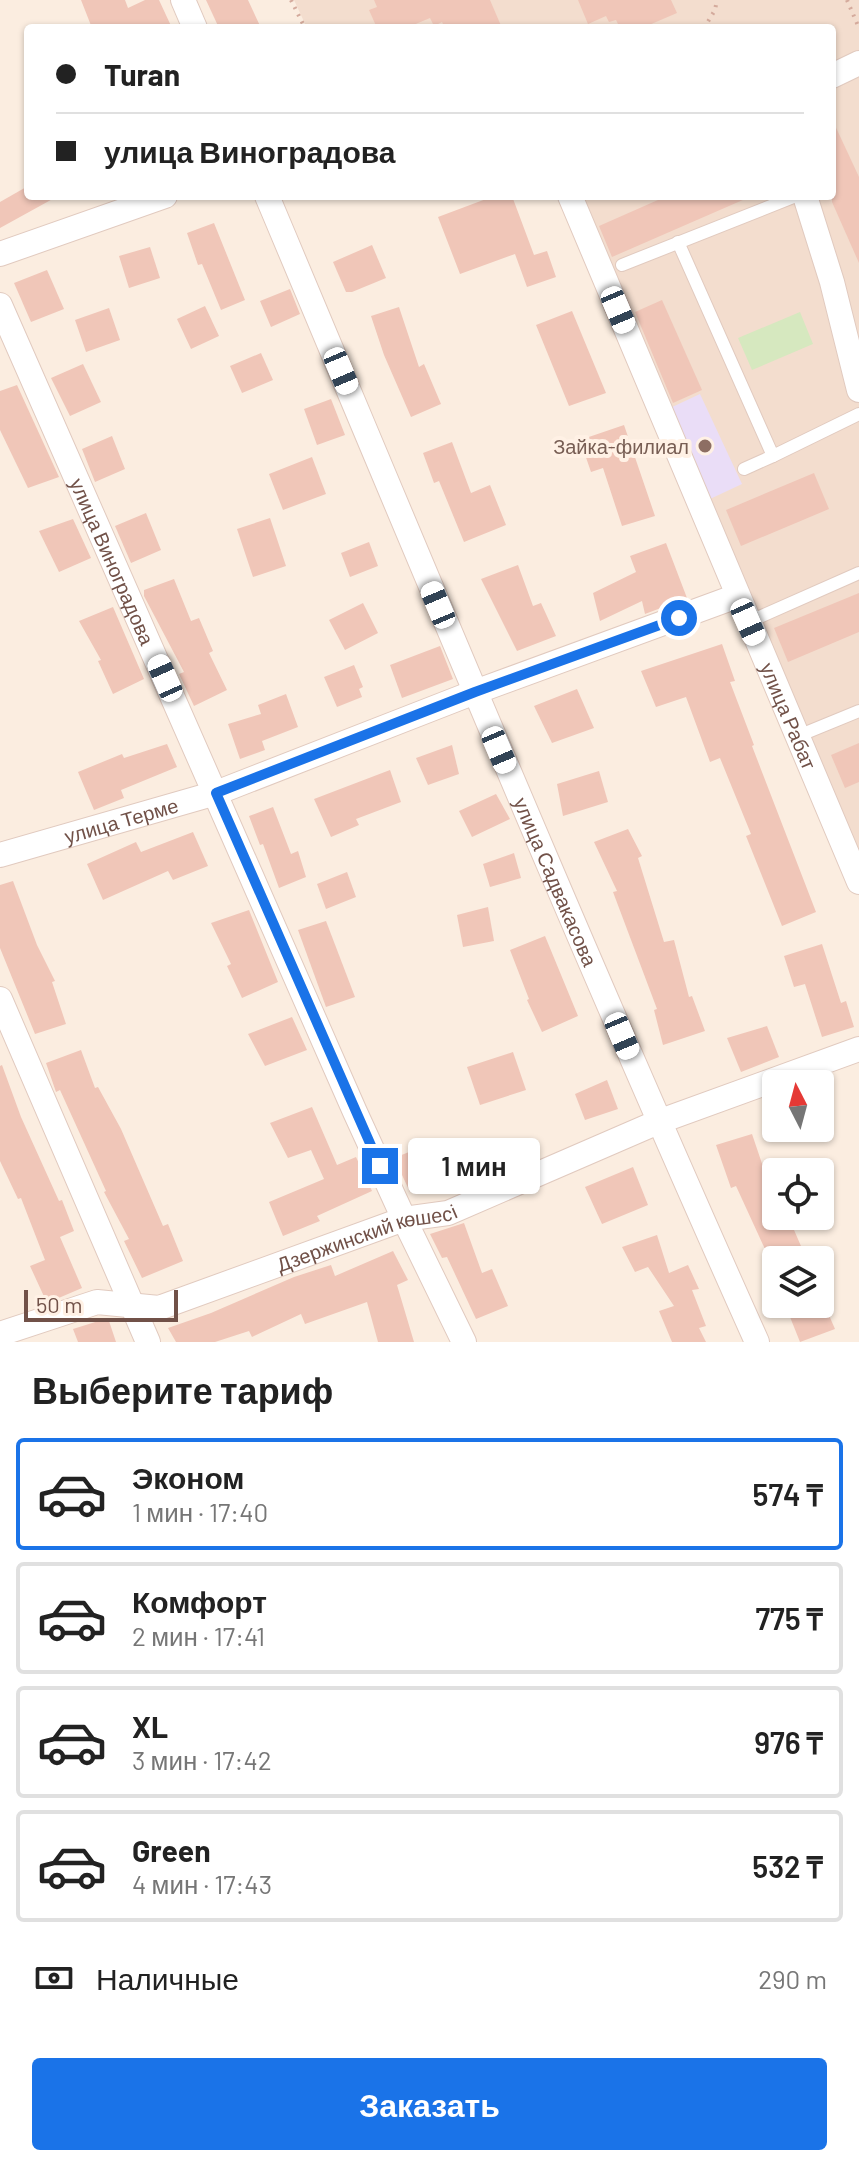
<!DOCTYPE html>
<html lang="ru">
<meta charset="utf-8">
<style>
body{margin:0;font-family:Barlow,sans-serif;background:#f6f6f6;color:#222;height:100vh;display:flex;flex-direction:column;font-size:30px;white-space:nowrap}
*{box-sizing:border-box;margin:0}
p{font-size:26px;color:#767676}
.icon{flex:none;width:44px;height:44px;fill:none;stroke:currentColor;stroke-width:2;stroke-linecap:round;stroke-linejoin:round}
.map{position:relative;height:1342px;overflow:hidden}
.details{display:flex;flex-direction:column;background:#fff;flex:1}
.details>*{flex:none}
.guide{position:absolute;left:24px;top:24px;width:812px;height:176px;border-radius:8px;box-shadow:0 2px 6px #0004;display:grid;align-content:center;height:176px;padding:0 32px;background:#fff}
.needle{width:52px;rotate:354deg}
.buttons{position:absolute;left:762px;top:1070px;display:grid;gap:16px}
.buttons a{display:grid;place-items:center;width:72px;height:72px;border-radius:8px;background:#fff;box-shadow:0 2px 6px #0004;font-size:40px}
.scale{position:absolute;left:24px;bottom:20px;width:154px;box-sizing:border-box;padding-left:8px;border:4px solid #715148;border-top:0;font-size:22px;line-height:28px;white-space:nowrap;color:#715148;-webkit-text-stroke:6px #fff1e5;paint-order:stroke}
.end{position:absolute;width:36px;height:36px;margin:-18px;border:10px solid #1a73e8;background:#fff;box-shadow:0 0 0 4px #fff}
.from{border-radius:50%}
.bubble{position:absolute;height:56px;border-radius:8px;background:#fff;box-shadow:0 2px 6px #0004;font-size:26px;font-weight:600;line-height:56px;text-align:center}
.car{position:absolute;width:24px;height:48px;margin:-24px -12px;border-radius:10px;box-shadow:0 0 6px 2px #0007;background:linear-gradient(#fff 24%,#345 0 40%,#fff 0 76%,#345 0 86%,#fff 0)}
.guide b{display:flex;align-items:center;gap:28px;height:76px;font-size:30px}
.guide b+b{border-top:2px solid #e0e0e0}
.guide i{width:20px;height:20px;background:#222}
ul{padding:0;list-style:none}
li{display:flex;align-items:center;gap:24px;height:112px;margin:0 16px 12px;padding:0 16px;border:4px solid #e0e0e0;border-radius:8px}
li div{flex:1}
li b{display:block;font-size:30px}
li em{font-style:normal;font-weight:600}
li.on{border-color:#1a73e8}
li>.icon{width:72px;height:72px;stroke-width:1.5}
h2{padding:0 32px;font-size:36px;line-height:96px}
.pay{display:flex;align-items:center;gap:20px;height:88px;padding:0 32px;font-size:30px}
.pay p{margin-inline-start:auto}
.cta{display:flex;gap:16px;margin-top:auto;padding:16px 32px}
.cta a{flex:1;height:92px;border-radius:8px;background:#1a73e8;color:#fff;font-size:32px;font-weight:600;line-height:92px;text-align:center}
.map>svg:first-child{display:block}
.residential{fill:#f3ddce}
.education{fill:#eaddf7}
.green{fill:#d6e8bf}
.building{fill:#f0c6b8}
.lines{fill:none;stroke-linecap:round;stroke-linejoin:round}
.service-casing{stroke:#e1cabf;stroke-width:14}
.minor-casing{stroke:#e1cabf;stroke-width:26}
.path{stroke:#d4aa9c;stroke-width:4;stroke-dasharray:2 6;stroke-linecap:butt}
.service{stroke:#fff;stroke-width:12}
.minor{stroke:#fff;stroke-width:24}
.route{stroke:#1a73e8;stroke-width:10}
.education-dot{fill:#8d6e63;stroke:#fff1e5;stroke-width:3}
.labels{text-anchor:middle;dominant-baseline:central;stroke-width:8;stroke-linejoin:round;paint-order:stroke}
.education-label{font-size:20px;fill:#785e54;stroke:#fff1e5;text-anchor:end}
.street-label{font-size:20px;fill:#715148;stroke:#fff1e5}
</style>
<div class="map">
<svg width="859" height="1342" viewBox="0 0 859 1342">
<rect width="100%" height="100%" fill="#fbede0"/>
<!-- residential -->
<polygon class="residential" points="294,0 859,0 859,864 578,196 832,196 832,28 307,28"/>
<!-- education -->
<polygon class="education" points="700,394 742,484 710,499 668,409"/>
<!-- green -->
<polygon class="green" points="800,312 813,344 752,370 738,338"/>
<!-- building -->
<g class="building">
<polygon points="81,0 125,0 128,8 145,0 159,0 172,28 92,28"/>
<polygon points="206,0 248,0 261,28 219,28"/>
<polygon points="374,0 490,0 502,28 445,28 442,22 434,26 430,18 406,28 377,28 369,10 377,7"/>
<polygon points="578,0 671,0 677,13 642,28 620,28 616,20 609,22 606,16 588,24"/>
<polygon points="832,119 859,177 859,263 832,202"/>
<polygon points="28,186 28,196 58,196 0,228 0,202"/>
<polygon points="494,196 512,196 534,255 547,251 556,277 527,287 515,254 460,274 438,217"/>
<polygon points="667,196 752,196 612,257 599,226"/>
<polygon points="214,223 245,300 221,310 202,264 198,265 187,233"/>
<polygon points="372,245 386,278 352,292 346,292 333,262"/>
<polygon points="150,247 160,278 129,288 119,256"/>
<polygon points="47,270 64,309 31,322 14,283"/>
<polygon points="290,289 300,314 271,327 260,301"/>
<polygon points="662,300 702,390 673,403 635,312"/>
<polygon points="205,306 219,336 191,349 177,319"/>
<polygon points="399,307 419,367 424,364 441,404 411,417 384,355 371,316"/>
<polygon points="109,308 120,340 86,352 75,320"/>
<polygon points="572,311 606,393 569,406 536,325"/>
<polygon points="261,353 273,380 242,393 230,366"/>
<polygon points="83,364 101,402 70,416 51,378"/>
<polygon points="17,385 59,477 28,488 0,430 0,391"/>
<polygon points="331,399 345,435 317,445 304,409"/>
<polygon points="624,425 655,516 622,526 603,468 591,472 580,440"/>
<polygon points="112,436 125,469 95,482 82,449"/>
<polygon points="452,442 471,493 490,485 506,525 464,542 439,481 434,483 423,453"/>
<polygon points="312,457 326,494 283,510 269,474"/>
<polygon points="814,473 829,509 741,546 726,510"/>
<polygon points="146,513 161,550 131,563 115,526"/>
<polygon points="270,518 286,566 253,577 237,529"/>
<polygon points="73,519 91,558 59,572 39,531"/>
<polygon points="369,542 378,566 350,577 341,553"/>
<polygon points="666,543 687,598 645,614 642,601 600,621 593,593 636,572 630,556"/>
<polygon points="518,565 533,606 541,603 556,636 517,651 481,579"/>
<polygon points="174,579 191,621 199,618 213,651 209,653 227,690 194,706 179,674 184,672 144,596 144,590"/>
<polygon points="859,593 859,632 788,662 774,628"/>
<polygon points="363,603 378,633 345,650 329,620"/>
<polygon points="113,607 144,679 113,694 98,661 101,660 79,621"/>
<polygon points="722,644 735,681 730,682 754,745 752,746 816,912 782,926 746,836 751,834 720,758 710,762 686,697 656,707 641,671"/>
<polygon points="440,646 453,679 402,698 390,665"/>
<polygon points="354,665 363,687 359,689 362,697 337,707 324,677"/>
<polygon points="577,689 594,728 552,743 534,706"/>
<polygon points="286,694 298,727 262,741 265,750 240,759 228,724 261,714 258,705"/>
<polygon points="859,743 859,782 845,788 831,755"/>
<polygon points="167,744 177,767 121,790 124,798 94,810 78,772 122,754 124,758"/>
<polygon points="452,745 459,774 428,785 416,758"/>
<polygon points="390,770 401,802 356,819 359,825 331,837 314,799"/>
<polygon points="599,771 608,802 563,816 557,784"/>
<polygon points="496,794 510,819 472,837 459,811"/>
<polygon points="273,807 291,854 298,851 306,877 279,888 263,844 260,845 249,816"/>
<polygon points="628,829 642,856 638,858 664,942 674,940 689,997 692,996 705,1031 663,1045 654,1010 657,1009 613,892 617,891 594,842"/>
<polygon points="193,832 208,866 173,880 168,871 103,900 87,864 136,842 141,852"/>
<polygon points="514,853 521,878 490,887 483,864"/>
<polygon points="347,872 356,897 326,909 317,884"/>
<polygon points="13,881 37,945 55,981 52,982 66,1024 35,1034 0,948 0,885"/>
<polygon points="488,907 494,941 463,947 457,915"/>
<polygon points="249,910 278,982 242,998 227,966 231,964 211,923"/>
<polygon points="326,921 355,997 326,1007 298,930"/>
<polygon points="545,936 578,1016 542,1032 527,1000 529,999 510,950"/>
<polygon points="822,944 841,1003 846,1001 854,1027 822,1037 805,984 794,987 784,956"/>
<polygon points="292,1017 307,1050 265,1066 248,1034"/>
<polygon points="767,1026 779,1057 741,1072 727,1038"/>
<polygon points="81,1050 95,1088 98,1087 121,1129 163,1226 168,1224 183,1261 142,1278 124,1241 129,1239 104,1192 106,1191 60,1090 56,1092 46,1063"/>
<polygon points="513,1052 526,1090 480,1105 467,1067"/>
<polygon points="2,1065 21,1117 59,1201 62,1200 74,1231 60,1237 82,1288 47,1303 30,1266 45,1260 21,1198 18,1199 0,1161 0,1066"/>
<polygon points="607,1080 618,1109 585,1120 575,1094"/>
<polygon points="312,1107 337,1165 356,1157 372,1191 317,1216 320,1221 283,1236 269,1202 324,1179 311,1150 288,1158 270,1123"/>
<polygon points="752,1134 772,1193 776,1192 776,1216 788,1216 807,1260 770,1260 736,1186 731,1188 716,1145"/>
<polygon points="439,1140 454,1171 410,1192 394,1158"/>
<polygon points="490,1144 501,1171 473,1180 462,1154"/>
<polygon points="633,1167 648,1205 602,1224 585,1187"/>
<polygon points="464,1223 482,1273 492,1269 508,1306 476,1319 447,1257 442,1258 430,1234"/>
<polygon points="657,1235 669,1273 688,1265 699,1289 692,1290 706,1326 699,1328 706,1342 672,1342 659,1311 674,1306 648,1267 635,1272 622,1247"/>
<polygon points="393,1251 408,1280 397,1285 414,1342 378,1342 367,1302 305,1324 301,1314 252,1337 249,1331 215,1342 176,1342 168,1328 211,1313 294,1277 331,1265 335,1276"/>
<polygon points="807,1304 824,1304 835,1329 800,1342 788,1312"/>
<polygon points="108,1318 116,1342 78,1342 73,1329"/>
</g>
<g class="lines">
<!-- service casing -->
<g class="service-casing">
<g id="service">
<polyline points="678,242 773,456 859,414"/>
<polyline points="622,265 796,196"/>
<polyline points="744,469 773,456"/>
<polyline points="748,622 859,573"/>
<polyline points="798,736 859,711"/>
</g>
</g>
<!-- minor casing -->
<g class="minor-casing">
<g id="minor">
<polyline points="183,0 195,28"/>
<polyline points="832,76 859,63"/>
<path id="s1" d="M267,196C428,579 587,963 757,1342"/>
<path id="s2" d="M570,196L859,882"/>
<polyline points="805,196 832,282 859,390"/>
<polyline points="0,254 165,196"/>
<path id="s3" d="M0,305L355,1112L404,1219L464,1342"/>
<path id="s4" d="M0,855L216,793L475,692L737,596"/>
<polyline points="0,999 148,1342"/>
<path id="s5" d="M0,1334L97,1302L159,1308L404,1219L448,1213L658,1122L859,1049"/>
</g>
</g>
<!-- path -->
<g class="path">
<polyline points="291,0 305,28"/>
<polyline points="847,0 859,28"/>
<polyline points="704,28 715,10 717,0"/>
</g>
<!-- service -->
<use href="#service" class="service"/>
<!-- minor -->
<use href="#minor" class="minor"/>
</g>
<g class="lines">
<!-- route -->
<polyline class="route" points="380,1166 216,793 475,692 679,618"/>
</g>
<!-- markers -->
<circle class="education-dot" cx="705" cy="446" r="8"/>
<g class="labels">
<!-- education labels -->
<g class="education-label">
<text x="689" y="446">Зайка-филиал</text>
</g>
<!-- street labels -->
<g class="street-label">
<text stroke="none"><textPath href="#s3" startOffset="280">улица Виноградова</textPath></text>
<text stroke="none"><textPath href="#s2" startOffset="564">улица Рабат</textPath></text>
<text stroke="none"><textPath href="#s4" startOffset="126">улица Терме</textPath></text>
<text stroke="none"><textPath href="#s1" startOffset="744">улица Садвакасова</textPath></text>
<text stroke="none"><textPath href="#s5" startOffset="384">Дзержинский көшесі</textPath></text>
</g>
</g>
</svg>
<div class="buttons">
<a><svg class="needle" viewBox="-14 -14 28 28"><path d="M0-13l5 13h-10z" fill="#e53935"/><path d="M0 13l5-13h-10z" fill="#767676"/></svg></a>
<a><svg class="icon" aria-label="locate" viewBox="0 0 24 24"><circle cx="12" cy="12" r="6"/><path d="M12 2v4M12 18v4M2 12h4M18 12h4"/></svg></a>
<a><svg class="icon" aria-label="layers" viewBox="0 0 24 24"><path d="M12 4l9 5-9 5-9-5zM3 14l9 5 9-5"/></svg></a>
</div>
<div class="scale">50 m</div>
<i class="end from" style="left:679px;top:618px"></i>
<i class="end" style="left:380px;top:1166px"></i>
<div class="bubble" style="left:408px;top:1138px;width:132px">1 мин</div>
<i class="car" style="left:618px;top:310px;rotate:157deg"></i>
<i class="car" style="left:341px;top:371px;rotate:157deg"></i>
<i class="car" style="left:438px;top:605px;rotate:337deg"></i>
<i class="car" style="left:748px;top:622px;rotate:156deg"></i>
<i class="car" style="left:165px;top:678px;rotate:336deg"></i>
<i class="car" style="left:499px;top:750px;rotate:157deg"></i>
<i class="car" style="left:622px;top:1036px;rotate:157deg"></i>
<div class="guide">
<b><i class="from"></i>Turan</b>
<b><i></i>улица Виноградова</b>
</div>
</div>
<section class="details">
<h2>Выберите тариф</h2>
<ul>
<li class="on"><svg class="icon" aria-label="car" viewBox="0 0 24 24"><path d="M5 17H2v-5l4-1 3-4h7l3 4 3 1v5h-3M9 17h6M6 11h13"/><circle cx="7" cy="17" r="2"/><circle cx="17" cy="17" r="2"/></svg><div><b>Эконом</b><p>1 мин · 17:40</p></div><em>574 ₸</em></li>
<li><svg class="icon" aria-label="car" viewBox="0 0 24 24"><path d="M5 17H2v-5l4-1 3-4h7l3 4 3 1v5h-3M9 17h6M6 11h13"/><circle cx="7" cy="17" r="2"/><circle cx="17" cy="17" r="2"/></svg><div><b>Комфорт</b><p>2 мин · 17:41</p></div><em>775 ₸</em></li>
<li><svg class="icon" aria-label="car" viewBox="0 0 24 24"><path d="M5 17H2v-5l4-1 3-4h7l3 4 3 1v5h-3M9 17h6M6 11h13"/><circle cx="7" cy="17" r="2"/><circle cx="17" cy="17" r="2"/></svg><div><b>XL</b><p>3 мин · 17:42</p></div><em>976 ₸</em></li>
<li><svg class="icon" aria-label="car" viewBox="0 0 24 24"><path d="M5 17H2v-5l4-1 3-4h7l3 4 3 1v5h-3M9 17h6M6 11h13"/><circle cx="7" cy="17" r="2"/><circle cx="17" cy="17" r="2"/></svg><div><b>Green</b><p>4 мин · 17:43</p></div><em>532 ₸</em></li>
</ul>
<div class="pay"><svg class="icon" aria-label="cash" viewBox="0 0 24 24"><path d="M3 7h18v10H3z"/><circle cx="12" cy="12" r="2"/></svg>Наличные<p>290 m</p></div>
<div class="cta"><a>Заказать</a></div>
</section>
